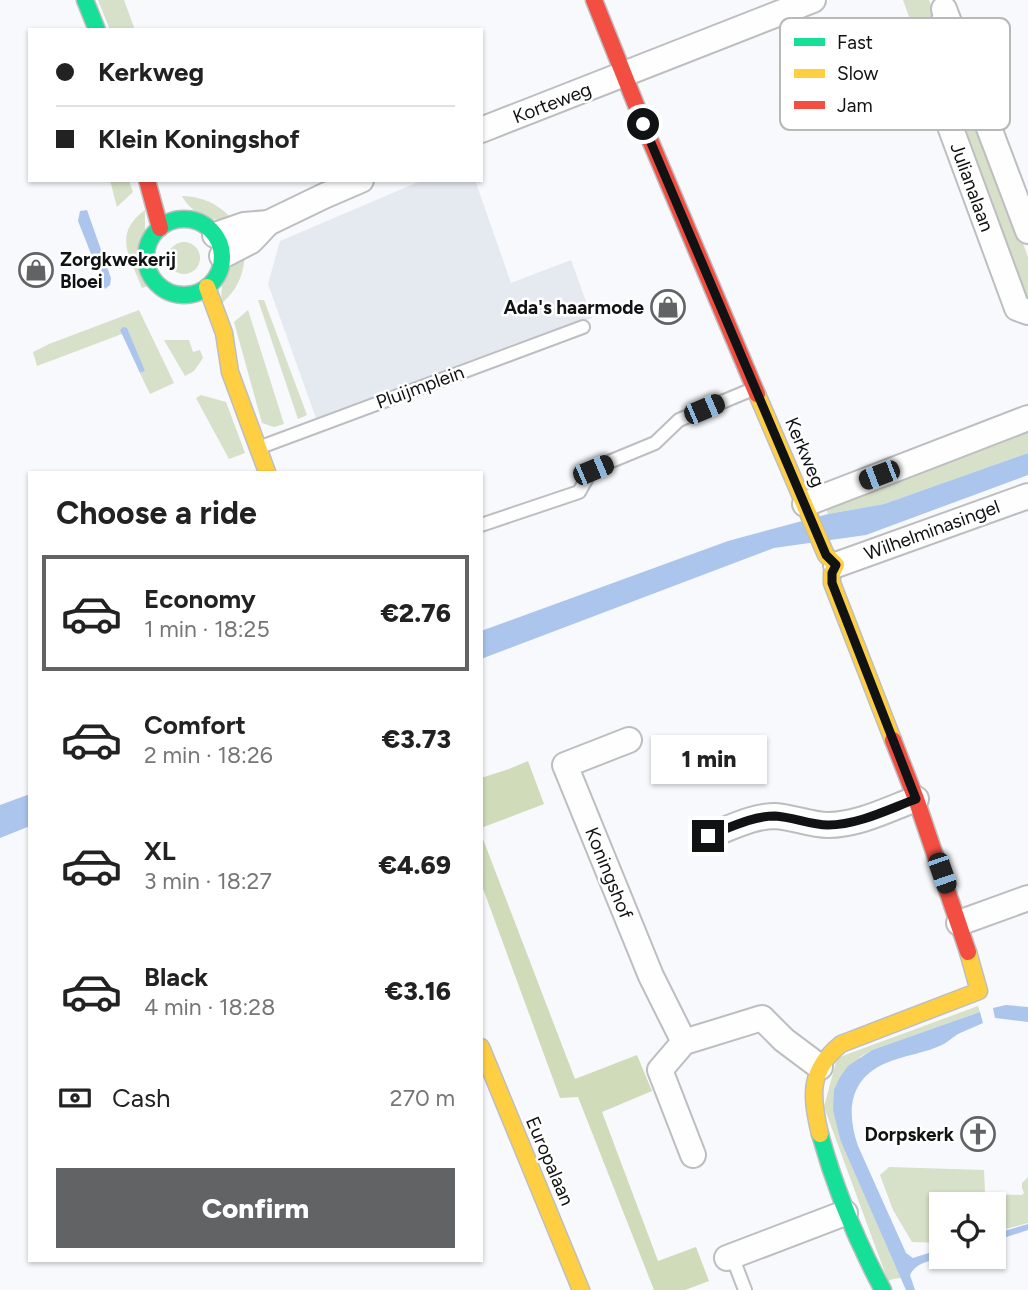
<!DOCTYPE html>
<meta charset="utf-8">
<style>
body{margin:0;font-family:Figtree,sans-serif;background:#f2f2f2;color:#222;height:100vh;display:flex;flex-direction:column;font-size:26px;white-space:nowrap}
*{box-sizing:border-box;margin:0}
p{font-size:23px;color:#767676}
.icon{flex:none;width:38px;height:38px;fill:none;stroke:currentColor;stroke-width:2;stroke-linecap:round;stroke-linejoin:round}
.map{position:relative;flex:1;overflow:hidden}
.panel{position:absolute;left:28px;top:471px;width:455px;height:791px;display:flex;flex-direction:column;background:#fff;border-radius:0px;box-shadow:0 2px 5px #0004}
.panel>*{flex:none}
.hud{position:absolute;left:28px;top:28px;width:455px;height:154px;border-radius:0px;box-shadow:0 2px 5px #0004;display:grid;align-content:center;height:154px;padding:0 28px;background:#fff}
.fabs{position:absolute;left:929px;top:1192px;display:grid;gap:14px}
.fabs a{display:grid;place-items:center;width:77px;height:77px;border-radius:0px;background:#fff;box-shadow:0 2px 5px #0004;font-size:35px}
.end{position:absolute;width:32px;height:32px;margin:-16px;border:9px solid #111213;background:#fff;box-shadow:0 0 0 4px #fff}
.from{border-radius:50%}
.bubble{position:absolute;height:49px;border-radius:0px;background:#fff;box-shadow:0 2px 5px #0004;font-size:23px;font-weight:800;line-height:49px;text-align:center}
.car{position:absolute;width:21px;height:42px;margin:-21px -10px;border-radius:9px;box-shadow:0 0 5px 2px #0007;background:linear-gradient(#222 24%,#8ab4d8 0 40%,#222 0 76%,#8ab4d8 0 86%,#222 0)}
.hud b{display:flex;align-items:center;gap:24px;height:66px;font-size:26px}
.hud b+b{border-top:2px solid #e0e0e0}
.hud i{width:18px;height:18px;background:#222}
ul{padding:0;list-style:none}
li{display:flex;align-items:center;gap:21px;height:116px;margin:0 14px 10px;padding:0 14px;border:4px solid transparent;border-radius:0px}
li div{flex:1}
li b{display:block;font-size:26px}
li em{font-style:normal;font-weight:800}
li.active{border-color:#626365}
li>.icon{width:63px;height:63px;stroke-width:1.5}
h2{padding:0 28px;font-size:32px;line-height:84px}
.pay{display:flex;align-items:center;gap:18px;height:77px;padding:0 28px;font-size:26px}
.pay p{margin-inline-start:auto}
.button{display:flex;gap:14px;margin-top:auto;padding:14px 28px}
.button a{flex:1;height:80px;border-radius:0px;background:#626365;color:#fff;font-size:28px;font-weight:800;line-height:80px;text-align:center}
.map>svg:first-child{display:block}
.built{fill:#e4eaf0}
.green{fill:#d7e0c8}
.forest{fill:#cfdbb9}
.water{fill:#acc5ed}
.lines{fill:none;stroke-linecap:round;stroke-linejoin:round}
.lane-casing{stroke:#bdbec0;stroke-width:16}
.street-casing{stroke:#bdbec0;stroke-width:28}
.fast-casing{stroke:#bdbec0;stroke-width:19}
.slow-casing{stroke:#bdbec0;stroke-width:19}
.jam-casing{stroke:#bdbec0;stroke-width:19}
.lane{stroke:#fefeff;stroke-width:12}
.street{stroke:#fefeff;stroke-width:24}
.fast{stroke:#16e098;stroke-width:16}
.slow{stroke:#ffcf43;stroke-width:16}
.jam{stroke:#f24e42;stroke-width:16}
.route{stroke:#111213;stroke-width:9}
.labels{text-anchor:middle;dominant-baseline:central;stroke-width:5;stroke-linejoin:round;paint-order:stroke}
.street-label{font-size:19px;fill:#111213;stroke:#fff}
.poi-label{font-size:19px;font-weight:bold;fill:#111213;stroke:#fff;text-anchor:end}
.key{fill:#fff;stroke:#b8b8b8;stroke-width:2}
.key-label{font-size:19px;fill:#111213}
</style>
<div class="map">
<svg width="1028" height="1290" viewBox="0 0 1028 1290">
<rect width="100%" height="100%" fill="#f7f9fc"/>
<!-- built -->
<polygon class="built" points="423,180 475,180 511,283 571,260 592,318 317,421 268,284 280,241"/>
<!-- green -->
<g class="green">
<polygon points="98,0 124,0 135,30 110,30"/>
<polygon points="903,0 929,0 936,18 925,42 919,44"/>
<polygon points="949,41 1028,257 1028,303 935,63"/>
<polygon points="110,180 129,181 133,192 117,207"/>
<path d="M182,196C203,197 217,203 231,218C212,224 191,213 182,196Z"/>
<path d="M145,210V232L140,247L138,262L141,274L148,286L142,288C130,257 112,234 145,210Z"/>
<circle cx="184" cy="258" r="16"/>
<path d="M245,255C243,277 237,290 221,304C222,278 222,272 245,255Z"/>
<polygon points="258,300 264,300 307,415 298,419"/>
<polygon points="139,310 174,383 150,394 140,373 145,371 120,330 122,334 37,366 33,352 49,344"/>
<polygon points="248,310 284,424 274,427 262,423 234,322"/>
<polygon points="164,340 189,340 193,352 200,350 203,358 194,371 185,376"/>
<polygon points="201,395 226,402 245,453 229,459 196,398"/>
<polygon points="1028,423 1028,453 884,504 828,514 824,501"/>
<polygon points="978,1006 980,1012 872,1050 860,1057 841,1142 901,1278 893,1279 888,1281 824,1107 837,1058"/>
<polygon points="889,1167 984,1170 985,1193 987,1194 1022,1195 1024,1193 1022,1188 1022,1183 1028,1177 1028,1223 994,1232 994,1204 942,1204 941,1243 912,1242 893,1210 880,1175"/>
</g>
<!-- forest -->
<g class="forest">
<polygon points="528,761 544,804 481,828 481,778 509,769"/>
<polygon points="481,834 575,1079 637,1055 652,1091 602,1112 658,1261 696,1247 709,1281 685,1290 654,1290 578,1097 560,1098 481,883"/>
</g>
<!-- water -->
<g class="water">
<polygon points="87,210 111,278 110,285 105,289 78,221 80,211"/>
<polygon points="123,327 127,328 145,371 140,373 120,330"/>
<polygon points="1028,453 1028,475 866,535 774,548 481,659 481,631 728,541 828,514 884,504"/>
<polygon points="30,794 30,826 0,838 0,805"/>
<polygon points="1006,1005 1028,1007 1028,1022 995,1018 993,1008"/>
<path d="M980,1012L983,1023C975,1027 966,1030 958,1034C953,1037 949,1041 944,1044C926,1053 905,1055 886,1063C849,1079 846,1111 858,1146L906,1253L913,1258L941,1249L942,1256L944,1257C931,1261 916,1262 910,1275L915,1290H906L841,1142L833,1110L834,1090L840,1077L848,1066L872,1050Z"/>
<polygon points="1028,1224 1028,1230 994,1241 994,1234"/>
</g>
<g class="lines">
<!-- lane casing -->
<g class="lane-casing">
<g id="lane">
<polyline points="258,448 583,327"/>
<polyline points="481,525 579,492 592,469 655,443 679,420 753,389"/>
<polyline points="732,1256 745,1290"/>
</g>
</g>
<!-- street casing -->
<g class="street-casing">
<g id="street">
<polyline points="944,9 1028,231"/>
<polyline points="946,16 926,61 1017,308 1028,312"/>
<polyline points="481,130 813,0"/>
<polyline points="215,235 244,225 268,223"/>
<polyline points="222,256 251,241 268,223 324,196 361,180"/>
<polyline points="805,504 1028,418"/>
<polyline points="836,565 1028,496"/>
<polyline points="629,740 565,765 651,976 684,1042"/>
<path d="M708,836C729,829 752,816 775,816C793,817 810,825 828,825C858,825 889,809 916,799"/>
<polyline points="959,923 1028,898"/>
<polyline points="693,1155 660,1070 684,1042 762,1018 784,1040 820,1067"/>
<polyline points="727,1258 845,1213"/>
</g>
</g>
<!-- fast casing -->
<g class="fast-casing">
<g id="fast">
<polyline points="85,0 97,30"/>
<circle cx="184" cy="257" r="38"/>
<path d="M820,1134C835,1188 856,1240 883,1290"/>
</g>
</g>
<!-- slow casing -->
<g class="slow-casing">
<g id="slow">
<polyline points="207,287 224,333 230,372 267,472"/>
<polyline points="757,394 826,555 836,565 832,573 832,583 893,740"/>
<polyline points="481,1047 581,1290"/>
<path d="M820,1134C811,1096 808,1071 841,1044L979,991L968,952"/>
</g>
</g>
<!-- jam casing -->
<g class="jam-casing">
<g id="jam">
<polyline points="594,0 650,140 757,394"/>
<polyline points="147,180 160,228"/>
<polyline points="893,740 916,799 968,952"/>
</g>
</g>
<!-- lane -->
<use href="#lane" class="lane"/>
<!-- street -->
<use href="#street" class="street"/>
<!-- fast -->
<use href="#fast" class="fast"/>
<!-- slow -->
<use href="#slow" class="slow"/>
<!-- jam -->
<use href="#jam" class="jam"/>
</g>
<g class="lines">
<!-- route -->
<path class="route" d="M643,124L826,555L836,565L832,573V583L916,799C889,809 858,825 828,825C810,825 793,817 775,816C752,816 729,828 708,836"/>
</g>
<!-- icons -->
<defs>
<g id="shop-ring" transform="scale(1.75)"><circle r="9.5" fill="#fff" stroke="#626365" stroke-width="1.5"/><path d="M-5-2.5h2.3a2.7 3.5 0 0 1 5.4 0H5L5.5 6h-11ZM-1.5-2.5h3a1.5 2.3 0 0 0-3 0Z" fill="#626365"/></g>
<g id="church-ring" transform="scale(1.75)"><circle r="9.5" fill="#fff" stroke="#626365" stroke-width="1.5"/><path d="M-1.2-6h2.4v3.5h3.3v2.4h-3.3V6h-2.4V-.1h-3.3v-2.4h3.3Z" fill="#626365"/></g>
</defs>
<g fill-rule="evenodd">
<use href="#shop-ring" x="36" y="270"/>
<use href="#shop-ring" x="668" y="307"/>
<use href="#church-ring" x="978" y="1134"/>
</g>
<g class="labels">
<!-- street labels -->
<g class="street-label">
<text transform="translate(552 103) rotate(-21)">Korteweg</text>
<text transform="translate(972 187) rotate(70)">Julianalaan</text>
<text transform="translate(420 387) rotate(-20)">Pluijmplein</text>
<text transform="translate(805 452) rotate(67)">Kerkweg</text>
<text transform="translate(932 530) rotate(-20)">Wilhelminasingel</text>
<text transform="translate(609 873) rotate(68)">Koningshof</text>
<text transform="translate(550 1161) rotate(67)">Europalaan</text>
</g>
<!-- poi labels -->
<g class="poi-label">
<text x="60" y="259" text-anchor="start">Zorgkwekerij<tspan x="60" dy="22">Bloei</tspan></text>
<text x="644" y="307">Ada's haarmode</text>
<text x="954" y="1134">Dorpskerk</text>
</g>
</g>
<!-- legend -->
<rect x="780" y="18" width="230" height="112" rx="10" class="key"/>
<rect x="794" y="38" width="31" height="8" fill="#16e098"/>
<rect x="794" y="69" width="31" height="9" fill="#ffcf43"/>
<rect x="794" y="101" width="31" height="8" fill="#f24e42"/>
<g class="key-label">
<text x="837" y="49">Fast</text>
<text x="837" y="80">Slow</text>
<text x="837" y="112">Jam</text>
</g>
</svg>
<div class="fabs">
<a><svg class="icon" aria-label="locate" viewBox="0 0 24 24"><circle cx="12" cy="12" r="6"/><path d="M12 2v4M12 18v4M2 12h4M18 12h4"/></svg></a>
</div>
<i class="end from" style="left:643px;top:124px"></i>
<i class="end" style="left:708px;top:836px"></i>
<div class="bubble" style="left:651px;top:735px;width:116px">1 min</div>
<i class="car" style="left:704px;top:409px;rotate:67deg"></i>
<i class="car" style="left:593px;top:470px;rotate:67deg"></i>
<i class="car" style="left:879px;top:475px;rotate:249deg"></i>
<i class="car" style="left:942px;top:873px;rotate:161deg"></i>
<div class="hud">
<b><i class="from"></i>Kerkweg</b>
<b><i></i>Klein Koningshof</b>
</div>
<section class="panel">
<h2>Choose a ride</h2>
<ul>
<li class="active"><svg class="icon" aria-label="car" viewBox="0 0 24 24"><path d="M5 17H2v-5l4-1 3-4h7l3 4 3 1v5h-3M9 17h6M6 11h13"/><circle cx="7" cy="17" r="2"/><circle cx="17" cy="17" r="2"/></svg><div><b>Economy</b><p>1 min · 18:25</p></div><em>€2.76</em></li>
<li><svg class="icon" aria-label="car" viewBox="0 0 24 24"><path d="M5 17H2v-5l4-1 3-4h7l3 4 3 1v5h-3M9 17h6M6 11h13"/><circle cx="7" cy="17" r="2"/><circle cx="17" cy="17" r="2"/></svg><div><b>Comfort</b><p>2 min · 18:26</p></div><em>€3.73</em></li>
<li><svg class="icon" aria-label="car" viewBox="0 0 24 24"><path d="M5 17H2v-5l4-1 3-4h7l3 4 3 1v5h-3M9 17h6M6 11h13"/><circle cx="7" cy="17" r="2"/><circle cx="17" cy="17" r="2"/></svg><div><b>XL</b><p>3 min · 18:27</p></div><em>€4.69</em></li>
<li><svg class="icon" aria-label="car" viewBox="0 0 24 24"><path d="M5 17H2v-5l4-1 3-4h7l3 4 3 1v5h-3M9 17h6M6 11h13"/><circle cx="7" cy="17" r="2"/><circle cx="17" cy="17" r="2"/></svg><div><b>Black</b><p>4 min · 18:28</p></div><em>€3.16</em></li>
</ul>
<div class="pay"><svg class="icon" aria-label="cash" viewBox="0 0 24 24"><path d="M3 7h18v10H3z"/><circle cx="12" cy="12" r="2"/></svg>Cash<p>270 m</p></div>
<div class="button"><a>Confirm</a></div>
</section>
</div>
